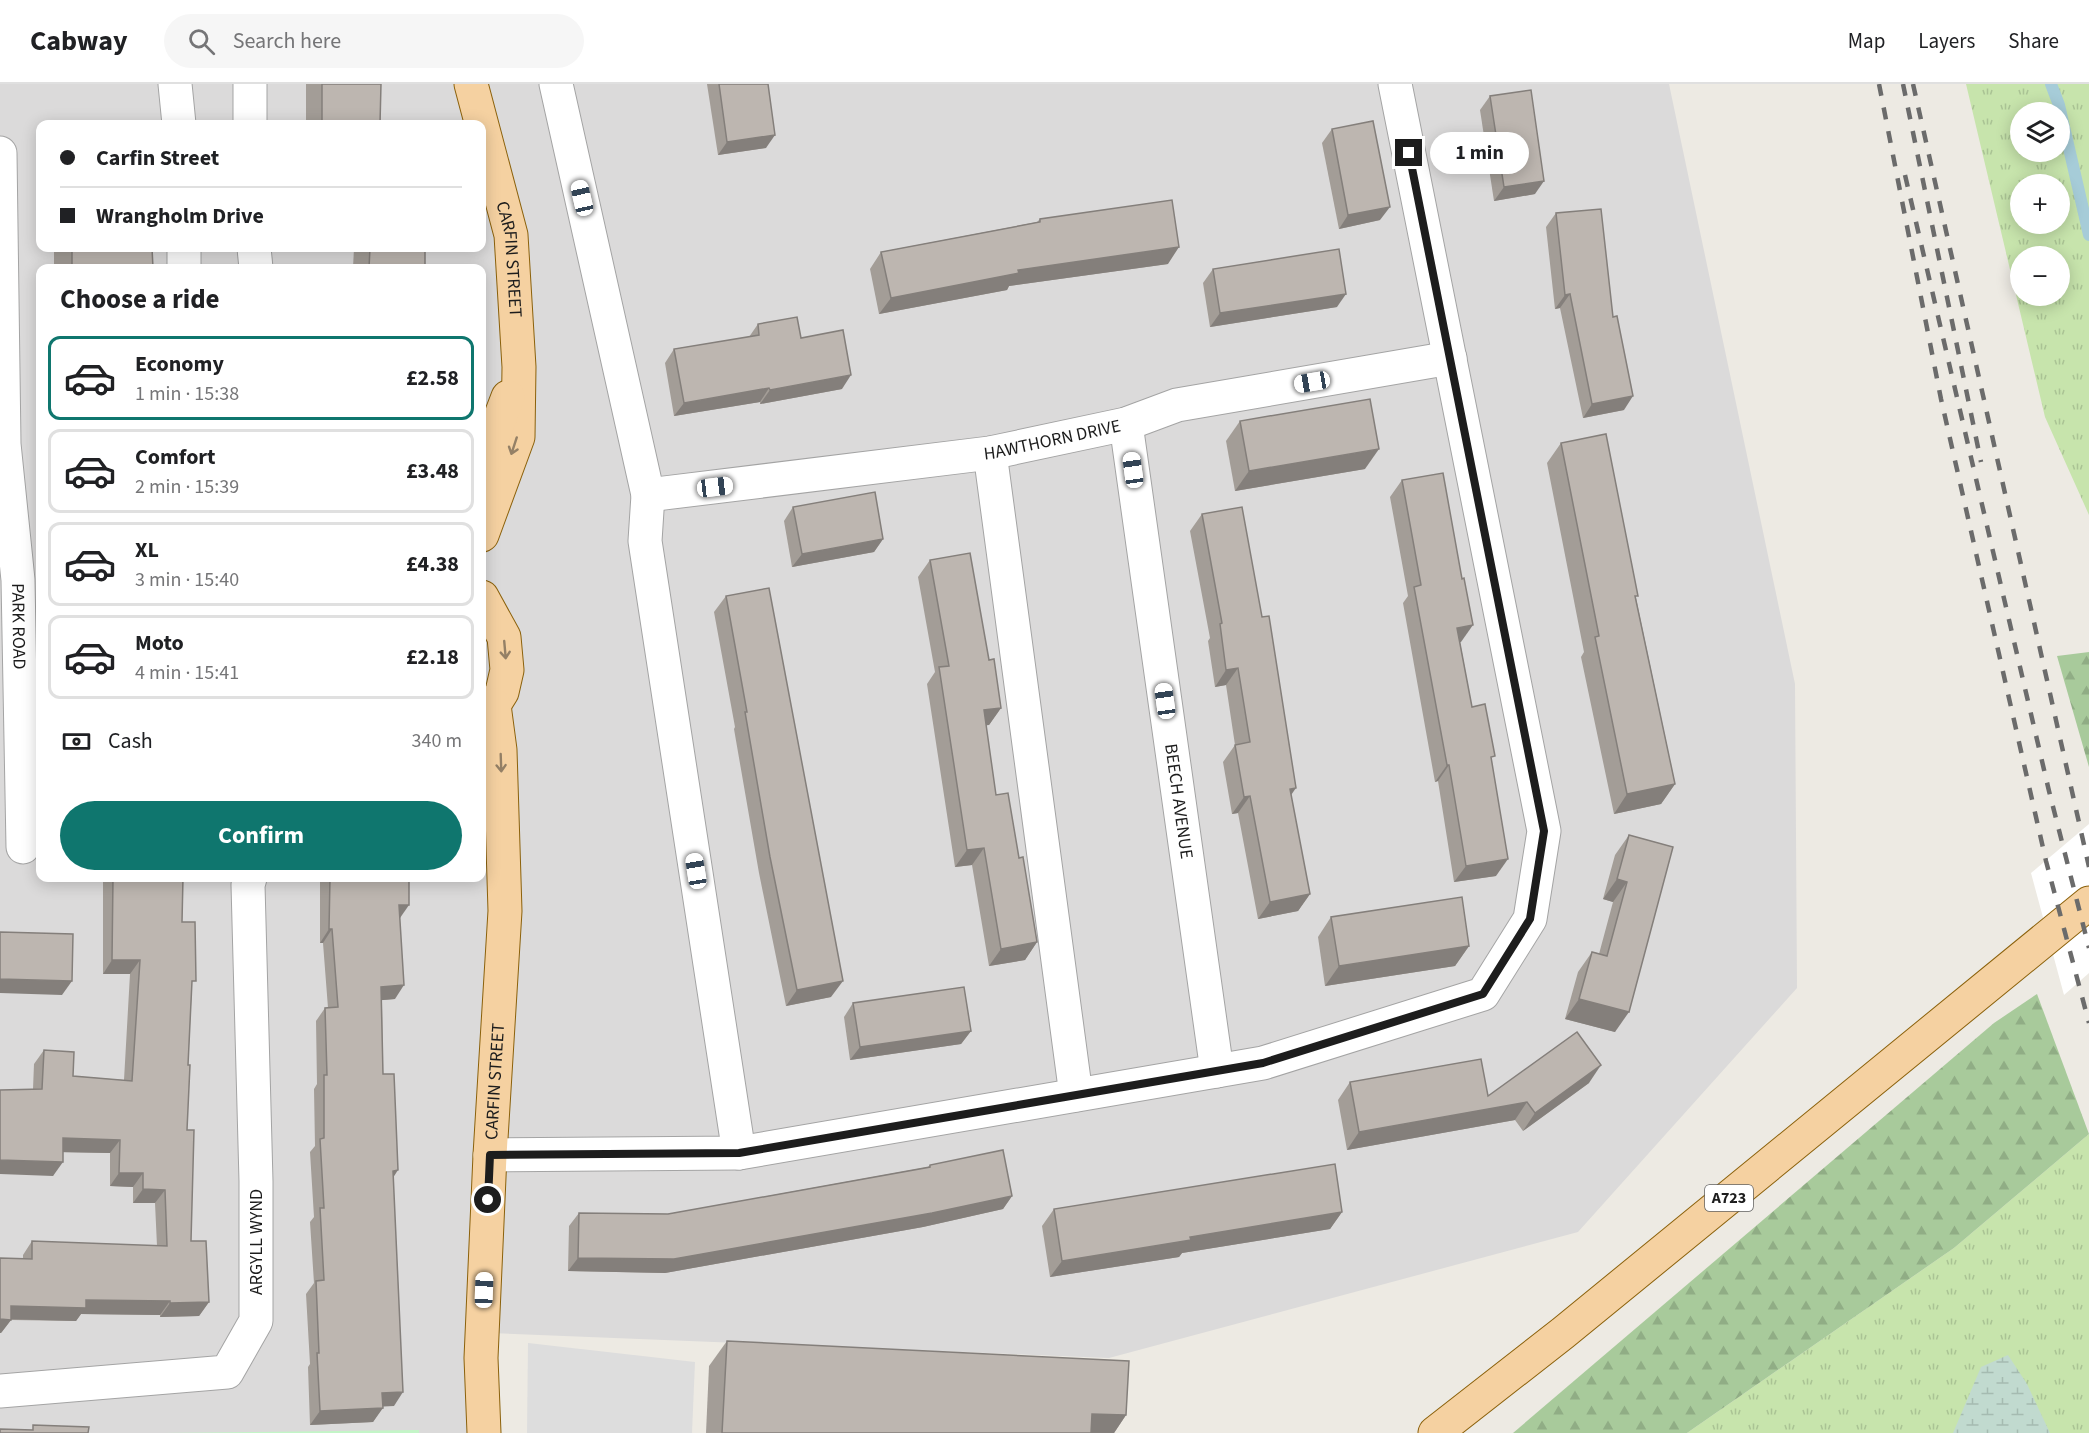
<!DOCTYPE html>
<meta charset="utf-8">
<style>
body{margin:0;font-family:"Source Sans 3",sans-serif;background:#f6f6f6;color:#202124;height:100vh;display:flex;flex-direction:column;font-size:22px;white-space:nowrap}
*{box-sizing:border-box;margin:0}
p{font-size:20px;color:#757577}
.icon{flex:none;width:33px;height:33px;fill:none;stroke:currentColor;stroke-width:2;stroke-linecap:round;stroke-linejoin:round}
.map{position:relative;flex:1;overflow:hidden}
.sheet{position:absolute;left:36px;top:180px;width:450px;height:618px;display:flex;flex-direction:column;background:#fff;border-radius:12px;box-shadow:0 3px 15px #0003}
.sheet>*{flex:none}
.guide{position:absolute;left:36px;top:36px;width:450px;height:132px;border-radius:12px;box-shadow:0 3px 15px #0003;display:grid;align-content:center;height:132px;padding:0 24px;background:#fff}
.buttons{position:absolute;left:2010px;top:18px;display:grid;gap:12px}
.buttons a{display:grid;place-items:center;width:60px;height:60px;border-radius:50%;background:#fff;box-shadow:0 3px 15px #0003;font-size:30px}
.end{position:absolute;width:27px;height:27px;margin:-14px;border:8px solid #1d1d1d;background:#fff;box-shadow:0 0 0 3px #fff}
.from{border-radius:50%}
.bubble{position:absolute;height:42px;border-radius:21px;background:#fff;box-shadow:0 3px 15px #0003;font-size:20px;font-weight:700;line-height:42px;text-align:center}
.car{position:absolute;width:18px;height:36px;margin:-18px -9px;border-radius:8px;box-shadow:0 0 4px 2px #0007;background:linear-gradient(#fff 24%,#345 0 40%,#fff 0 76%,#345 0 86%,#fff 0)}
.guide b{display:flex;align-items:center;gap:21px;height:57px;font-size:22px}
.guide b+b{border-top:2px solid #e0e0e0}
.guide i{width:15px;height:15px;background:#202124}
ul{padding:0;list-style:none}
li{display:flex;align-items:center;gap:18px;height:84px;margin:0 12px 9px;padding:0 12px;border:3px solid #e0e0e0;border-radius:12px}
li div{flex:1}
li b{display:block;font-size:22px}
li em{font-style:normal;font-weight:700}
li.current{border-color:#0f766e}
li>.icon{width:54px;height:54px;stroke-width:1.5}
h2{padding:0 24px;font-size:27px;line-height:72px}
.pay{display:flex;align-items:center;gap:15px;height:66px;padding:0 24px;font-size:22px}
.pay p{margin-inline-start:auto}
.cta{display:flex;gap:12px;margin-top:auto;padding:12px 24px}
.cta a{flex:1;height:69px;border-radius:36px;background:#0f766e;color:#fff;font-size:24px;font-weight:700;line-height:69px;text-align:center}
header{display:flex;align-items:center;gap:36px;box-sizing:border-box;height:84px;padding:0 30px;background:#fff;border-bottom:2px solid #e0e0e0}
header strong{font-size:28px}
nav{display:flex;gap:33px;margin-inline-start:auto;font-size:21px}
.search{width:420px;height:54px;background:#f6f6f6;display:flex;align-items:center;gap:15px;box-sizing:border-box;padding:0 21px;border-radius:33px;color:#757577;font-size:22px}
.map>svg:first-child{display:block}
.residential{fill:#dbdada;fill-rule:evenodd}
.grass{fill:url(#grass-tufts);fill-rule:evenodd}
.forest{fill:url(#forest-firs)}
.wetland{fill:url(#wetland-marsh)}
.park{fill:url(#park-crowns)}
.parking{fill:#ddd}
.pier{fill:#fff}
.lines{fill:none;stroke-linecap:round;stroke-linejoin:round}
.stream{stroke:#a6ccd8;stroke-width:12}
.minor-casing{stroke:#a4a4a4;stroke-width:35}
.major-casing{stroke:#8b610b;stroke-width:35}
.minor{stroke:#fff;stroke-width:33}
.major{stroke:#f5d1a1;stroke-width:33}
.rail{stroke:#6b6b6b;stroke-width:4.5;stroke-dasharray:12 12;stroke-linecap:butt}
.wall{fill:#a39d97}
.shaded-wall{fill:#847f7b}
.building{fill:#bdb6b0;stroke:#847f7b;stroke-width:1.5}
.oneway{stroke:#948066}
.route{stroke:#1d1d1d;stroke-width:8}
.labels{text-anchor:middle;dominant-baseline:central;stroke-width:4.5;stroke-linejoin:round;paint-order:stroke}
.shield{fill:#fff;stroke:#616161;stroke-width:1.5}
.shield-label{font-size:16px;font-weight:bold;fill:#1d1d1d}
.street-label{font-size:18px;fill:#1d1d1d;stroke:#fff}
</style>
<header>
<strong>Cabway</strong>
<div class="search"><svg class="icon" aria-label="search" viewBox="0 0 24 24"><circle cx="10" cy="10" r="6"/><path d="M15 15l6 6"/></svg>Search here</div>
<nav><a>Map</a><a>Layers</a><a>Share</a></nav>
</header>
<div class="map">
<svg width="2089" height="1349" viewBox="0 0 2089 1349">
<defs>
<pattern id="grass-tufts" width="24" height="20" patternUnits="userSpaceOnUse" patternTransform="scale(1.5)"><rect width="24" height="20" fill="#c7e4ac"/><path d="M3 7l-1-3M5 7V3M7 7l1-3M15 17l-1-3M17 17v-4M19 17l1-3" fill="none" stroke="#aac394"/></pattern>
<pattern id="forest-firs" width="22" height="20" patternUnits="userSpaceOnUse" patternTransform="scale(1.5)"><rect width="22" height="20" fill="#a8ca9b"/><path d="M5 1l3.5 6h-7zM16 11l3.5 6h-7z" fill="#90ad85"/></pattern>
<pattern id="wetland-marsh" width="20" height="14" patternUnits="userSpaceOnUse" patternTransform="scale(1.5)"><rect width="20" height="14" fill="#c1dacf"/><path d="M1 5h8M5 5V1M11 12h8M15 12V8" fill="none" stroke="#a5bbb1"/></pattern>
<pattern id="park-crowns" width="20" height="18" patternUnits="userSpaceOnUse" patternTransform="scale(1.5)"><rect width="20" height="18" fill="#c3f5c7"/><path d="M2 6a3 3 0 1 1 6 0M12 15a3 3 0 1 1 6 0" fill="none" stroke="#a7d2aa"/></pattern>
</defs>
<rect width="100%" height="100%" fill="#edeae3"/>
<!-- residential -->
<path class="residential" d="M0,0H1669L1795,600L1797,904L1578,1148L1109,1274L491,1249L471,1349H0ZM40,40H482V164H40ZM40,184H482V794H40Z"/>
<!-- grass -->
<g class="grass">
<path d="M1966,0H2089V431L2045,333ZM2020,28H2060V68H2020ZM2020,100H2060V140H2020ZM2020,172H2060V212H2020Z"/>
<polygon points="2089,1050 2089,1349 1687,1349 1954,1164"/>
</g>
<!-- forest -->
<g class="forest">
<polygon points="2089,568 2089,683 2057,572"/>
<polygon points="2037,910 2089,1050 1954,1164 1687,1349 1513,1349 1994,939"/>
</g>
<!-- wetland -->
<polygon class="wetland" points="2008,1271 2027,1300 2050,1349 1953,1349 1981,1283"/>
<!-- park -->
<polygon class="park" points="419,1346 419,1349 163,1349"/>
<!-- parking -->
<polygon class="parking" points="528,1259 695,1278 692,1349 527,1349"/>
<!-- pier -->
<polygon class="pier" points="2089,740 2089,889 2064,911 2031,789"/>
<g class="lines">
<!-- stream -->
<polyline class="stream" points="2051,0 2059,21 2089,151"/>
<!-- minor casing -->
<g class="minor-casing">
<g id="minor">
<polyline points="175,0 179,40"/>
<polyline points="556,0 648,411 645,457 739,1069"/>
<polyline points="250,40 250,0"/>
<path id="s1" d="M0,69L4,360L18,496L23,763"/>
<polyline points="254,164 256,184"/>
<polyline points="184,184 184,164"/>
<path id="s2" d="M1126,340L1217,987"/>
<polyline points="990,369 1076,1011"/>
<path id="s3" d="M648,411L990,369L1126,340L1177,321L1450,274"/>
<polyline points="490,1071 739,1069 1263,979 1483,910 1530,835 1544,747 1395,0"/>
<polyline points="0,1307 227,1288 256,1237 256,1097 248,801 250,794"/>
</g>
</g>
<!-- major casing -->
<g class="major-casing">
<g id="major">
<path id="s4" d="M471,0L511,151L519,283L518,353L482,451"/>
<polyline points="482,381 508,313"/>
<polyline points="482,513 504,553 507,586 502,608 482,640"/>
<path id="s5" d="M484,1349L481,1274L490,1071L505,827L500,666L494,621"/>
<polyline points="1435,1349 1563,1249 2089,819"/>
</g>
</g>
<!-- minor -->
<use href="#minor" class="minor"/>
<!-- major -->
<use href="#major" class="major"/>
<!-- rail -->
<g class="rail">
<polyline points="1879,0 1941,315 2046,777 2089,939"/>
<polyline points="1903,0 1981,378"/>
<polyline points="1913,0 2089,783"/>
<polyline points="1905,91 2049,707 2089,864"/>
</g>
</g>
<!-- wall -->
<g class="wall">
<polygon points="306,0 381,0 380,40 306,40"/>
<polygon points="707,0 768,0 766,64 718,71"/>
<polygon points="1490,12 1535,110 1494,117 1480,26"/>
<polygon points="1332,45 1380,136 1339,145 1322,59"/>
<polygon points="1556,129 1613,233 1624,326 1583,334 1560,224 1555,225 1546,143"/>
<polygon points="1040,135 1168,180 1009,202 1007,206 879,230 870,185 881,168 1037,138"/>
<polygon points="54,164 152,164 153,184 54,184"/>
<polygon points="354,164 425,164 425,184 353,184"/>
<polygon points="1213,185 1337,223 1210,243 1203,199"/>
<polygon points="758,240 801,254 842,305 760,320 760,318 674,332 665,279 674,265 749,253"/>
<polygon points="1240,337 1365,385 1235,407 1226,357"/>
<polygon points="1561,359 1636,514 1675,700 1661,720 1614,730 1581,573 1584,568 1547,379"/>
<polygon points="1402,396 1461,558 1460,558 1472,623 1492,676 1496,792 1454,798 1438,697 1435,698 1403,519 1408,512 1390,413"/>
<polygon points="793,423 883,455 874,468 792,483 784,437"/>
<polygon points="1202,430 1291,712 1310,810 1298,827 1258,835 1238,729 1232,730 1223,678 1235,661 1226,601 1215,603 1208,557 1210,554 1190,447"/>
<polygon points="930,476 989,576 1001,624 989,641 986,641 996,711 1019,774 1037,858 1025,876 989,882 972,781 955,783 927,600 935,588 918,493"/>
<polygon points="726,512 831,913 786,922 759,789 734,645 735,643 714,528"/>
<polygon points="1629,751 1673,763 1615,948 1565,935 1578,888 1592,868 1599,870 1613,818 1603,815 1615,771"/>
<polygon points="103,794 183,794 182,838 192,903 188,981 187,1046 191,1157 209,1218 199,1232 160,1233 160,1231 81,1230 76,1237 11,1236 1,1249 23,1175 23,1171 32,1157 157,1162 155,1119 133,1119 133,1103 110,1102 110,1069 63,1068 53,1092 33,1005 34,980 44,966 73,992 124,996 130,890 103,890"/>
<polygon points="320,794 409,794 400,834 395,915 382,916 383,990 393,1094 394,1322 383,1322 373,1338 310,1341 308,1283 310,1280 306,1210 314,1199 310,1138 314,1133 310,1068 315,1062 314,1005 317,1000 316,937 325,924 328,924 323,859 320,859"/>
<polygon points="1331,833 1469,862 1455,882 1325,902 1318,853"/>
<polygon points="853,919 971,947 961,960 850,976 844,933"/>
<polygon points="1350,998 1488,1012 1589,999 1523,1047 1515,1036 1347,1066 1338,1016"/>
<polygon points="930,1081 1012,1112 1003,1125 923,1143 665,1189 568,1187 569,1142 579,1129 668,1130 928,1083"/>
<polygon points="1054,1125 1342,1128 1330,1145 1182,1169 1179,1173 1050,1193 1042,1142"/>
<polygon points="727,1257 1126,1331 1114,1349 706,1349 709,1282"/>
</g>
<!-- shaded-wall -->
<g class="shaded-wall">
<polygon points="775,51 766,64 718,71 727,58"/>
<polygon points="1544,97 1535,110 1494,117 1504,103"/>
<polygon points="1390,123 1380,136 1339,145 1348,131"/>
<polygon points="1179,163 1168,180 1009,202 1007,206 879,230 891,214 1018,186"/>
<polygon points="1346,210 1337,223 1210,243 1220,229"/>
<polygon points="1570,210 1560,224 1555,225 1565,211"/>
<polygon points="851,291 842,305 760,320 770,306"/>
<polygon points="769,304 760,318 674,332 684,319"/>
<polygon points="1633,312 1624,326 1583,334 1592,320"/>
<polygon points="1379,365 1365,385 1235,407 1249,387"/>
<polygon points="883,455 874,468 792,483 802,470"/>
<polygon points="1473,541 1461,558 1446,561 1457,544"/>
<polygon points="1238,584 1226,601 1215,603 1226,586"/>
<polygon points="1001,624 989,641 972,643 984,626"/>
<polygon points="1447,681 1449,681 1438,697 1435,698"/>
<polygon points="1675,700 1661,720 1614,730 1627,710"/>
<polygon points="1296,704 1284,721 1290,705"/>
<polygon points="1250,712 1238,729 1232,730 1244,713"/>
<polygon points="984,764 972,781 955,783 967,766"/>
<polygon points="1508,775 1496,792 1454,798 1466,782"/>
<polygon points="1617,795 1627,798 1613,818 1603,815"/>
<polygon points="1310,810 1298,827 1258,835 1270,818"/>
<polygon points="399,821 409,821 400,834"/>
<polygon points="329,845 332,845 323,859 320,859"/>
<polygon points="1037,858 1025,876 989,882 1001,865"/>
<polygon points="1469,862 1455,882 1325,902 1339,882"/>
<polygon points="112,876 140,876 130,890 103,890"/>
<polygon points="0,895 72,897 62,911 0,909"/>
<polygon points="843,897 831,913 786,922 797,906"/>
<polygon points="404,901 395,915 372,917 381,903"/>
<polygon points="1579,915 1629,928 1615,948 1565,935"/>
<polygon points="971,947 961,960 850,976 860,963"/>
<polygon points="1601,981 1589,999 1523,1047 1535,1029"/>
<polygon points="1527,1018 1515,1036 1347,1066 1359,1048"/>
<polygon points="63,1054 120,1056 110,1069 54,1068"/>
<polygon points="0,1076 63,1078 53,1092 0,1090"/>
<polygon points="398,1086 389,1100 393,1087"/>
<polygon points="119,1089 143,1089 133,1103 110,1102"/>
<polygon points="143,1105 165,1106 155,1119 133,1119"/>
<polygon points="1012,1112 1003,1125 923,1143 665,1189 568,1187 578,1174"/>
<polygon points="1342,1128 1330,1145 1182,1169 1179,1173 1050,1193 1062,1177 1190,1153"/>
<polygon points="86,1216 170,1217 160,1231 81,1230 76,1237 2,1235 11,1222"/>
<polygon points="209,1218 199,1232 160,1233 170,1219"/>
<polygon points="0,1235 11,1236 1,1249 0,1249"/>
<polygon points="403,1308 394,1322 373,1323 382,1309"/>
<polygon points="383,1324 373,1338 310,1341 320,1327"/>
<polygon points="1092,1330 1126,1331 1114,1349 1079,1349"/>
</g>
<!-- building -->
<g class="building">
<polygon points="322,0 381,0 380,40 322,40"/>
<polygon points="719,0 768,0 775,51 727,58"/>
<polygon points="1531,6 1544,97 1504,103 1490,12"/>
<polygon points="1373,37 1390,123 1348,131 1332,45"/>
<polygon points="151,38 151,40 70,40 70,39"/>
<polygon points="1172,116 1179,163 1018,186 1019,189 891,214 881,168 1040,138 1040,135"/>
<polygon points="1601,125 1613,233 1617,232 1633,312 1592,320 1570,210 1565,211 1556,129"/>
<polygon points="72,164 152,164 153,184 72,184"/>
<polygon points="370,164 425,164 425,184 369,184"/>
<polygon points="1339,165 1346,210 1220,229 1213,185"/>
<polygon points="797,233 801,254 843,246 851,291 770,306 769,304 684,319 674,265 759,251 758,240"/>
<polygon points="1370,315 1379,365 1249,387 1240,337"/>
<polygon points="1606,350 1638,512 1635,512 1675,700 1627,710 1595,553 1599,552 1561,359"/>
<polygon points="1443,389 1462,495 1464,494 1473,541 1457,544 1472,623 1485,620 1495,672 1491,673 1508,775 1466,782 1449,681 1447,681 1414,503 1421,501 1402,396"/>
<polygon points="875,408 883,455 802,470 793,423"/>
<polygon points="1242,423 1262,533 1269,532 1296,704 1290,705 1310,810 1270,818 1250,712 1244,713 1235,661 1250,658 1238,584 1226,586 1220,540 1222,539 1202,430"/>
<polygon points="970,469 989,576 994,575 1001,624 984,626 996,711 1008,709 1019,774 1023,773 1037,858 1001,865 984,764 967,766 939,583 949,582 930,476"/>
<polygon points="769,504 843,897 797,906 770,773 745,628 747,628 726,512"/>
<polygon points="1629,751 1673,763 1629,928 1579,915 1592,868 1607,872 1627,798 1617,795"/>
<polygon points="113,794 183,794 182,838 195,838 196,897 192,897 188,981 190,981 187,1046 194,1046 191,1157 206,1157 209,1218 170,1219 170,1217 86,1216 86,1224 11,1222 11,1236 0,1235 0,1174 32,1175 32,1157 167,1162 165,1106 143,1105 143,1089 119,1089 120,1056 63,1054 63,1078 0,1076 0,1006 42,1005 44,966 74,968 73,992 132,997 140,876 112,876"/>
<polygon points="330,794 409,794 409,821 399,821 404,901 381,903 383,990 394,990 398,1086 393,1087 403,1308 382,1309 383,1324 320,1327 317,1269 319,1269 316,1197 324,1196 320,1124 324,1124 320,1055 324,1054 324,991 327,991 325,924 338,923 332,845 329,845"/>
<polygon points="1462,813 1469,862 1339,882 1331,833"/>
<polygon points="0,848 73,850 72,897 0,895"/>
<polygon points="964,903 971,947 860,963 853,919"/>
<polygon points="1577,948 1601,981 1535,1029 1527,1018 1359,1048 1350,998 1481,975 1488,1012"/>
<polygon points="1003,1066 1012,1112 932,1129 674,1175 578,1174 579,1129 668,1130 930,1083 930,1081"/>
<polygon points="1335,1080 1342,1128 1190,1153 1191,1156 1062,1177 1054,1125"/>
<polygon points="727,1257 1129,1277 1126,1331 1092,1330 1091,1349 722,1349"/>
<polygon points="33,1341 89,1343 88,1349 0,1349 0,1345 33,1346"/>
</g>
<!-- one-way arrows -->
<defs><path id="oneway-shaft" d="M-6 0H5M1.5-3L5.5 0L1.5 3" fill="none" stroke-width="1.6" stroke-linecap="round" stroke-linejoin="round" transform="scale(1.5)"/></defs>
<g class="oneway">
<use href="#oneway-shaft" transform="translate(514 362) rotate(108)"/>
<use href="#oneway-shaft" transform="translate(505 566) rotate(85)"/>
<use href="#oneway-shaft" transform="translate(501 679) rotate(88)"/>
</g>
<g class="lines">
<!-- route -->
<polyline class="route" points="488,1116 490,1071 739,1069 1263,979 1483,910 1530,835 1544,747 1409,69"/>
</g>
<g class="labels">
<!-- shield labels -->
<rect class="shield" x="1705" y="1101" width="48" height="26" rx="4.5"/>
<g class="shield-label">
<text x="1729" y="1114">A723</text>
</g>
<!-- street labels -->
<g class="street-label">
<text stroke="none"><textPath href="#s4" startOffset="180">CARFIN STREET</textPath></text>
<text stroke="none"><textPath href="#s3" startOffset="408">HAWTHORN DRIVE</textPath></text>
<text stroke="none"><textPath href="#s1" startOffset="474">PARK ROAD</textPath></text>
<text stroke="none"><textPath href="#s2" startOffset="381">BEECH AVENUE</textPath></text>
<text stroke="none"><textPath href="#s5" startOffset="352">CARFIN STREET</textPath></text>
<text transform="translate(256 1158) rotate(-90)">ARGYLL WYND</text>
</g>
</g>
</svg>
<div class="buttons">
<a><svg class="icon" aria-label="layers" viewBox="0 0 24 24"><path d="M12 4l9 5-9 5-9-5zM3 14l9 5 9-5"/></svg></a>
<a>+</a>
<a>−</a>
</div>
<i class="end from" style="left:488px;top:1116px"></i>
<i class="end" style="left:1409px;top:69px"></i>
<div class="bubble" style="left:1430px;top:48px;width:99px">1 min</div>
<i class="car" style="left:582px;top:114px;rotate:347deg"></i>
<i class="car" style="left:1312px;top:298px;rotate:260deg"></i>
<i class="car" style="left:1133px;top:386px;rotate:352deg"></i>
<i class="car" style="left:715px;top:403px;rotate:83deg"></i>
<i class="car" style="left:1165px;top:617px;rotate:352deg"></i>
<i class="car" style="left:696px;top:787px;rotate:351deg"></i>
<i class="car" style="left:484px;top:1206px;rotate:2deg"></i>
<div class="guide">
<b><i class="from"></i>Carfin Street</b>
<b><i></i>Wrangholm Drive</b>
</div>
<section class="sheet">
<h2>Choose a ride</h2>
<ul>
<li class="current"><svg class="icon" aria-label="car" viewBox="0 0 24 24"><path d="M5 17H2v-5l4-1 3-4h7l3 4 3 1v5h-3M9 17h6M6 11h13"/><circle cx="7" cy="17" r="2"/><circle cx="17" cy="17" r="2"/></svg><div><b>Economy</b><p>1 min · 15:38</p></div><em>£2.58</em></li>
<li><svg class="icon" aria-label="car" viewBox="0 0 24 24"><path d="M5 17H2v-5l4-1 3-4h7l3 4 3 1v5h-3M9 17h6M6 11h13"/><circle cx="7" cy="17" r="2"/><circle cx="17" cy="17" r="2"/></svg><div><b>Comfort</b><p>2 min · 15:39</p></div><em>£3.48</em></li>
<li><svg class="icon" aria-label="car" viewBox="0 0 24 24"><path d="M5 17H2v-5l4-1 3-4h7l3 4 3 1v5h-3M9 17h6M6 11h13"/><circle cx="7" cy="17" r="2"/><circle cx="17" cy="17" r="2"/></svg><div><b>XL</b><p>3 min · 15:40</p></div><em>£4.38</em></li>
<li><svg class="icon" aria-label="car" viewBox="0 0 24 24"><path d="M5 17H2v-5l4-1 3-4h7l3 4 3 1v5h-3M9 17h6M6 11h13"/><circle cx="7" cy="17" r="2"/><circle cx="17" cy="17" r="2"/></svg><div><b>Moto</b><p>4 min · 15:41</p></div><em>£2.18</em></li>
</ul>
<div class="pay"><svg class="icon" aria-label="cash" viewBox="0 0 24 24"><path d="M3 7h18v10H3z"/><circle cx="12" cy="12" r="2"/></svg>Cash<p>340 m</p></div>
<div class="cta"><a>Confirm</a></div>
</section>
</div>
